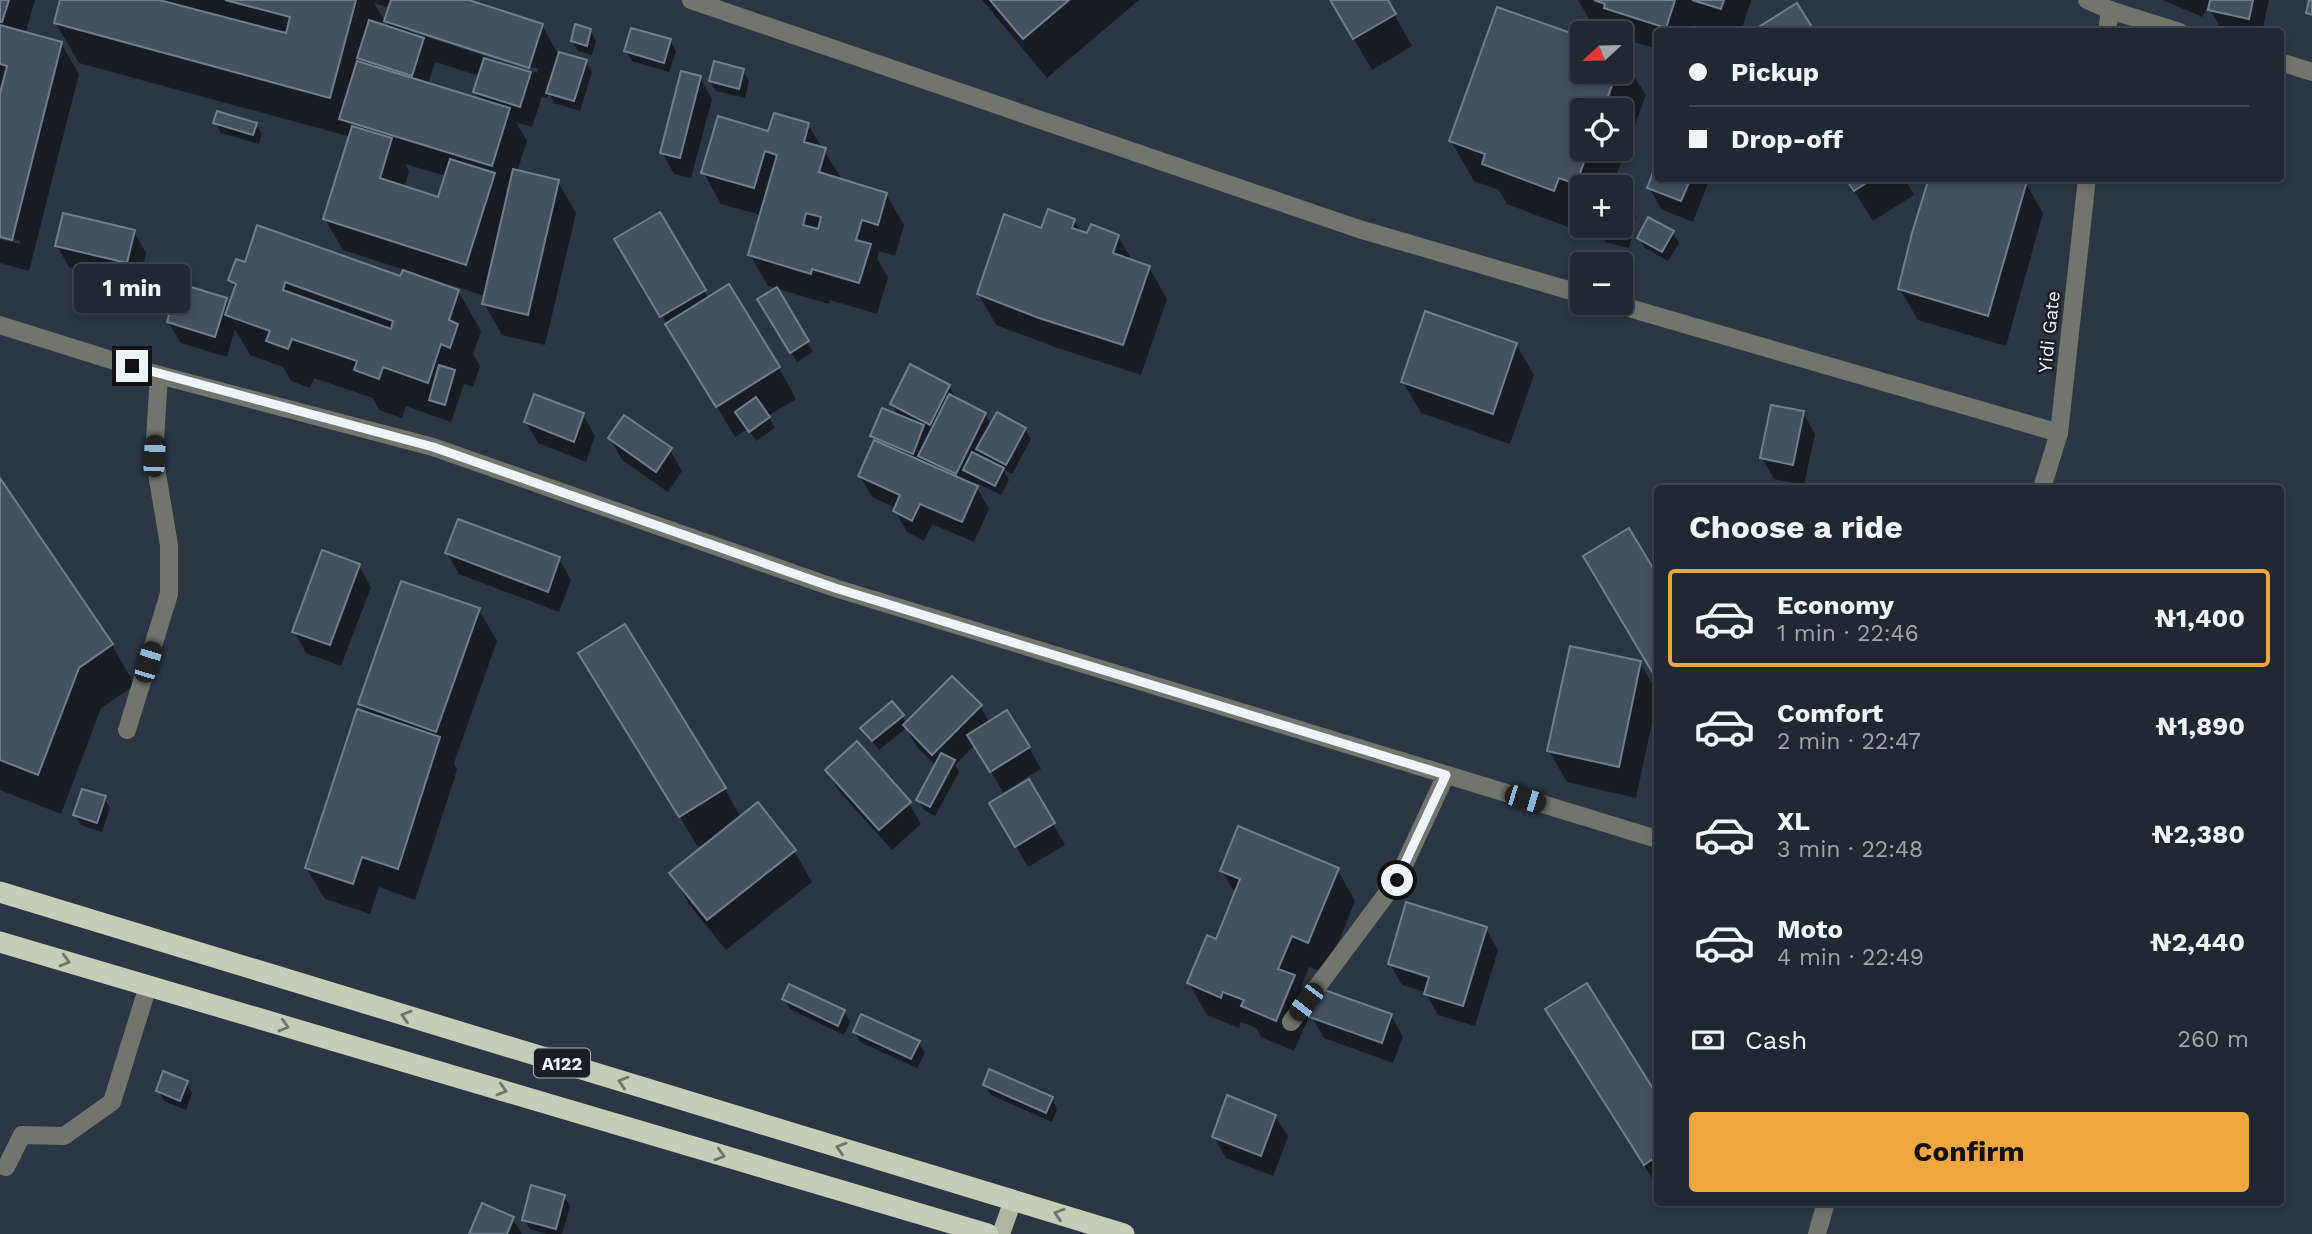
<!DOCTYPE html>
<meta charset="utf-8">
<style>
body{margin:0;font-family:"Work Sans",sans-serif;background:#2d353f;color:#f1f3f6;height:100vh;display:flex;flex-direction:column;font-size:26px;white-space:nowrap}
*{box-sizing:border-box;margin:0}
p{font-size:23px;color:#a2a6ac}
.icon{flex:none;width:38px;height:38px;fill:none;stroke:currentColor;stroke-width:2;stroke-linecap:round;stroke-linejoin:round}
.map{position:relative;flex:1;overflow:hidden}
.drawer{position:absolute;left:1654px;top:485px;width:630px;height:721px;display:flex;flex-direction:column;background:#202933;border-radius:7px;box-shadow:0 4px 10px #0003,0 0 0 2px #3d454e}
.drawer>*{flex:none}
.guide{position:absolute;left:1654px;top:28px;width:630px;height:154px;border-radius:7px;box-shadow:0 4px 10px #0003,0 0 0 2px #3d454e;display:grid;align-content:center;height:154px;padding:0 35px;background:#202933}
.needle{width:46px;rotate:248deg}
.buttons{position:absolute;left:1570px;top:21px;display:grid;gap:14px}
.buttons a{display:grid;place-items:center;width:63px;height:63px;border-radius:7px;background:#202933;box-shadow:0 4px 10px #0003,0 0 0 2px #3d454e;font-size:35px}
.end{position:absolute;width:32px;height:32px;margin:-16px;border:9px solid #edf4fd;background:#111;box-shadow:0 0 0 4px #111}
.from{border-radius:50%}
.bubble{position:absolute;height:49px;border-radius:7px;background:#202933;box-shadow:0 4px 10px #0003,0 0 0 2px #3d454e;font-size:23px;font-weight:700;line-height:49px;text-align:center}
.car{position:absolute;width:21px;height:42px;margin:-21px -10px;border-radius:9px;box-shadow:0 0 5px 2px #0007;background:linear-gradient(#222 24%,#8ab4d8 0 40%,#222 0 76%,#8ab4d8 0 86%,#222 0)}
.guide b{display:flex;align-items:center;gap:24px;height:66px;font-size:26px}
.guide b+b{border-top:2px solid #3d454e}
.guide i{width:18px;height:18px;background:#f1f3f6}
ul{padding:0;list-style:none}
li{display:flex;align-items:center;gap:21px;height:98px;margin:0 14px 10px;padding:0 21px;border:4px solid transparent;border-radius:7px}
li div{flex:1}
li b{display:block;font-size:26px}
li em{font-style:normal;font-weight:700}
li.selected{border-color:#f0a63f}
li>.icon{width:63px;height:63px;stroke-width:1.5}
h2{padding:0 35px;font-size:32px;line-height:84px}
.pay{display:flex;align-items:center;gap:18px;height:77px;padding:0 35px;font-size:26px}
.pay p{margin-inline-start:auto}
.cta{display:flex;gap:14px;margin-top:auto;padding:14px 35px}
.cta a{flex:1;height:80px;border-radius:7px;background:#f0a63f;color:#111;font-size:28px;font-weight:700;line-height:80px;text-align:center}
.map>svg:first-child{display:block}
.shadow{fill:#0007;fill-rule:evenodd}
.building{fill:#44515f;stroke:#717e8d;stroke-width:2;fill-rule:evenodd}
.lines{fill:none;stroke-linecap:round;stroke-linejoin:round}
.minor{stroke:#73756d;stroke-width:18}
.major{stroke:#afb3a2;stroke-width:18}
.highway{stroke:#c7ccb7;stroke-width:21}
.oneway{stroke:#70756e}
.route{stroke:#edf4fd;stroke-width:9}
.labels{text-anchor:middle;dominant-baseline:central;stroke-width:5;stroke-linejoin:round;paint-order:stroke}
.shield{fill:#191e24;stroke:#adb4bc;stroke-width:2}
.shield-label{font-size:18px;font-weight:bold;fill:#edf4fd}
.street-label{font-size:19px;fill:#edf4fd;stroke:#191e24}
</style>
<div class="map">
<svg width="2312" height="1234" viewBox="0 0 2312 1234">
<rect width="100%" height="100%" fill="#2b3744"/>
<!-- shadow -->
<g class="shadow">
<polygon points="0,0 35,0 25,34 61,43 79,74 29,271 0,263 0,239 20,244 20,241 0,235"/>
<path d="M61,0H464L542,25L558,54L586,62L592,72L580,111L554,103L549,94L547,98L542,97L532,127L516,122L527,141L517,172L558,182L576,213L545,345L502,335L484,303L485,296L426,277L425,280L458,291L481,331L473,354L480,366L473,387L464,384L451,422L406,406L402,418L379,410L373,398L314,378L310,388L291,381L283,367L250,355L235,329L227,357L181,343L168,322L226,299L230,307L236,290L230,280L246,264L401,278L405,270L343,250L325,219L351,137L79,63L55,22ZM374,3L390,8L386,20L391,29L382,26L384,20ZM409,27L538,69L537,73L409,31ZM435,62L480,76L475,92L480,101L428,85ZM405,164L446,176L439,199L404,188L409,171Z"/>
<polygon points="982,0 1139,0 1047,78"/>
<polygon points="1331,0 1386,0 1412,46 1372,70"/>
<polygon points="1578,0 1751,0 1741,32 1714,32 1694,25 1692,32 1657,32 1657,49 1624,39 1621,33 1592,24"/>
<polygon points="2162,0 2210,0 2203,17"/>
<polygon points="2212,0 2269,0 2262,32 2222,30 2210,9"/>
<polygon points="590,30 596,41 592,55 578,51 572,41"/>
<path d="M1582,39V72H1620V54L1646,95L1612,187H1582V217L1576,230L1507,204L1499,190L1474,181L1451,141ZM1582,110H1620V149H1582Z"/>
<polygon points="670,41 676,51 669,72 632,61 626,51"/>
<polygon points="743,71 749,81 745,98 716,91 710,81"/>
<polygon points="700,78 712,99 691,178 674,174 662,152"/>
<polygon points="215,123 256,124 262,134 259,144 221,133"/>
<polygon points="808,125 843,181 886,194 904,225 895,256 879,251 877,259 888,277 877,314 830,300 829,304 768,286 750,255 761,215 721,204 703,172 769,133"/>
<polygon points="1657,167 1657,178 1710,178 1693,222 1661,209 1649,187"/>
<polygon points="1846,178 1904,178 1914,195 1873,221"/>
<polygon points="2025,182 2043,213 2006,346 1918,320 1900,289"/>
<polygon points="1630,206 1636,216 1629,248 1605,242 1599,232 1600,226 1620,226"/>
<polygon points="659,214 708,298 779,368 796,399 768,416 775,428 756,441 748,429 735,437 616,239"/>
<polygon points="1074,220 1081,233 1118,236 1133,262 1149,267 1167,299 1141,375 1058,348 996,325 978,293"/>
<polygon points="134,232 146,253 139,283 69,267 57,246"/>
<polygon points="1673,233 1679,243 1668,261 1645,248 1639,238"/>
<polygon points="776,289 813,352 797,362 760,300"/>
<polygon points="1516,344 1534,375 1510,444 1421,413 1403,382"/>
<polygon points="949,386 957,400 985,414 991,425 1025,429 1031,439 1012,474 1003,469 1009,480 1001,495 974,482 972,486 977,488 989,509 974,542 932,524 924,541 907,532 895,511 896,508 872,497 860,476 875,441 872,436 899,417 892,404"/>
<polygon points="1803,413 1815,434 1804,485 1774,479 1762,458"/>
<polygon points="583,415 595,436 586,462 538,443 526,422"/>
<polygon points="610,438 670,450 682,471 668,492 622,460"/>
<polygon points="0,481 112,645 135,685 101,708 61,814 0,790"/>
<polygon points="1628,531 1657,579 1657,678 1603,588"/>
<polygon points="447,553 559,559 571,580 559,612 459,574"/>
<polygon points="359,566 371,587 341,666 306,653 294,631"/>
<polygon points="479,610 497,641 454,763 457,770 415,900 379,887 370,914 325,899 306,868 366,714 360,703"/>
<polygon points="1640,663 1657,692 1657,699 1636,798 1567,782 1549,751"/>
<polygon points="599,685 725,789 741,818 794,851 812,882 726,950 689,904 672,873 709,843 708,841 698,847"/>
<polygon points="980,706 990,723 1029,748 1041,769 1003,792 975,745 955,765 959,772 935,816 924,810 918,800 936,766 917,747 906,728 879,750 862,728 902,716 907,724"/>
<polygon points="827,770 909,803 921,824 892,850 839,791"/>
<polygon points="1028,782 1065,845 1028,867 991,803"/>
<polygon points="104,798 110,808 102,832 81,825 75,815"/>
<polygon points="1337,869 1355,901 1326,973 1309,967 1301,988 1313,1010 1391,1015 1403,1037 1393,1063 1324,1038 1310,1014 1294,1051 1261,1037 1256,1028 1241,1022 1239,1028 1207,1015 1189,983 1217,941 1236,895 1222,871"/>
<polygon points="1486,929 1498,950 1475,1026 1438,1015 1425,992 1402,985 1390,964"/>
<polygon points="1586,985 1657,1098 1657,1186 1565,1041"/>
<polygon points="784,999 844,1011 850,1022 844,1035 790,1009"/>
<polygon points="855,1032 919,1043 925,1053 917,1068 860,1042"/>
<polygon points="186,1083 192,1093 186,1110 164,1101 158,1091"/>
<polygon points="985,1085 1052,1098 1057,1109 1052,1122 991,1095"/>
<polygon points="1275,1116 1288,1137 1273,1176 1226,1158 1214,1137"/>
<polygon points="564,1196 570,1206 562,1234 546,1234 530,1229 524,1219"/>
<polygon points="513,1219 522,1234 471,1234"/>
</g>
<!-- building -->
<g class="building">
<polygon points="0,0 9,0 2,22 0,22"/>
<polygon points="60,0 159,0 286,33 290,17 225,0 356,0 330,98 54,23"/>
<polygon points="391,0 469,0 543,24 529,68 384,21"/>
<polygon points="990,0 1069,0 1023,39"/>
<polygon points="1330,0 1388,0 1396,14 1353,39"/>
<polygon points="1594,0 1675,0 1666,28 1604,8 1605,4"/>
<polygon points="1692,0 1724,0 1721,9"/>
<polygon points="2210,0 2253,0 2249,19 2208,10"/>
<polygon points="2309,0 2312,0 2312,15 2306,13"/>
<polygon points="1797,3 1815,32 1752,31"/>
<polygon points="1497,7 1582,37 1582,72 1617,72 1603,110 1582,110 1582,149 1589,149 1576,184 1559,178 1554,191 1482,164 1485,154 1449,141"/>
<polygon points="369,20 424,38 412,76 357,58"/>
<polygon points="575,24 591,29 587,46 571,41"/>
<polygon points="0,25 62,42 12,240 0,237 0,93 7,66 0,64"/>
<polygon points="631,28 671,39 664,63 624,51"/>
<polygon points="559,52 587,60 574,101 546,93"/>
<polygon points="484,58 531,72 520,107 473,92"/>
<polygon points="357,61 510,108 492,166 339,119"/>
<polygon points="714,61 744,69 739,89 709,81"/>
<polygon points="681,71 701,76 680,158 660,153"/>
<polygon points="217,111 257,123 253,135 213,123"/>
<path d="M774,113L809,123L804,142L826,148L819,172L887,193L878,225L862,220L856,240L871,244L859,283L812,269L811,274L748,255L777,155L765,151L754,188L701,173L718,116L768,131ZM806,213L821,217L818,229L803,225Z"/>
<polygon points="352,126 392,138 380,178 438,197 450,159 495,173 466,265 323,219"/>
<polygon points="1657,162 1657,178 1691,178 1681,201 1647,188"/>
<polygon points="513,169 559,180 528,315 482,304"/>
<polygon points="1845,178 1874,178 1854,191"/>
<polygon points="1929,178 2019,178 2027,181 1988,316 1898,289 1912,233"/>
<polygon points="1620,202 1632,205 1624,239 1597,232 1599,226 1620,226"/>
<polygon points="1048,209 1075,219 1072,228 1087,233 1091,224 1119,235 1113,253 1150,266 1123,345 1039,318 977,294 1004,214 1041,228"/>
<polygon points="660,212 706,290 660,317 614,239"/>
<polygon points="63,213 135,230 127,263 55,246"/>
<polygon points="1648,217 1674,231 1662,252 1637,238"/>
<path d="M257,225L400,276L403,270L459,290L449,320L458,324L450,348L441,344L428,383L383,367L379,379L354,370L357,361L292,339L288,349L266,341L270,331L225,315L236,284L228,280L236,259L245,262ZM285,282L393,321L391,329L283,290Z"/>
<polygon points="178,283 227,298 215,337 167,322"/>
<polygon points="729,284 780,367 716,407 665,324"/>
<polygon points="777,287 809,341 790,353 757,299"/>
<polygon points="1425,311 1517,343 1493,414 1401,382"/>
<polygon points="910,364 950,385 930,425 890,404"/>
<polygon points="439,365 455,370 445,405 429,400"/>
<polygon points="534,394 584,413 574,442 524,422"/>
<polygon points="949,394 986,413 956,474 918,456"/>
<polygon points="756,397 770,417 749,432 735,412"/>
<polygon points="1771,405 1804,411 1793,465 1760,458"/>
<polygon points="882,408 924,425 913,454 870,436"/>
<polygon points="997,412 1026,428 1006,465 976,449"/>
<polygon points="624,415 672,448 656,472 608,438"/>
<polygon points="874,440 978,486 962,522 920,504 912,521 893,511 900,495 858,476"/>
<polygon points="972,452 1004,468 995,486 963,470"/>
<polygon points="0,478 113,644 79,668 38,775 0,760"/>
<polygon points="458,519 560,557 548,592 445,553"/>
<polygon points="1629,528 1657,575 1657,680 1583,556"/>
<polygon points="322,550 360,564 330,645 292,632"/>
<polygon points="401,581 480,608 436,732 358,704"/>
<polygon points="625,624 726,788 679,817 578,653"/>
<polygon points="1570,646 1641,661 1619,767 1547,751"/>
<polygon points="952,676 982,705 932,755 903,725"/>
<polygon points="892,701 904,715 872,741 860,728"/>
<polygon points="357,709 440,737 398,869 362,857 353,884 305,868"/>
<polygon points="1007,710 1030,747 990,772 967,735"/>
<polygon points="857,741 911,802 879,830 825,770"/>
<polygon points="941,753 955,760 930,807 916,800"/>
<polygon points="1029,779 1055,823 1015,847 989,803"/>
<polygon points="82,789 106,796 97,823 73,815"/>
<polygon points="758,802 796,850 707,920 669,873"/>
<polygon points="1238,826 1339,868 1308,943 1292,936 1278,969 1295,975 1276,1021 1241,1006 1244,1000 1223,992 1221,998 1187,983 1207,935 1216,939 1240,879 1220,871"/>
<polygon points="1406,902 1487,927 1463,1006 1424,994 1429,977 1388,964"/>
<polygon points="1587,983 1657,1095 1657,1156 1644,1165 1545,1009"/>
<polygon points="789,984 845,1010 838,1026 782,999"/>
<polygon points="1319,988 1392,1014 1382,1043 1309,1017"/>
<polygon points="861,1014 920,1041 911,1059 853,1032"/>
<polygon points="989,1069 1053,1097 1046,1113 983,1085"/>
<polygon points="163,1071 188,1081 180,1101 156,1091"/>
<polygon points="1227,1095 1276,1115 1261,1156 1212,1137"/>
<polygon points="531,1185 565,1195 556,1229 522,1220"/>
<polygon points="482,1203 514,1217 507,1234 469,1234"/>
</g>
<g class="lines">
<!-- minor -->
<g class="minor">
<polyline points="691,0 1359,229 1582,294"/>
<polyline points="2087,0 2110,10 2180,32"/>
<polyline points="2107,32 2110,10"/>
<polyline points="2280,62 2312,72"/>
<polyline points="1612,303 2059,433"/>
<polyline points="0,325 159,375 433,447 835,588 1657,839"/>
<polyline points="2042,488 2059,433 2087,178"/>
<polyline points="127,730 169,594 169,545 154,456 159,375"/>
<polyline points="1291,1022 1397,880 1446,775"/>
<polyline points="6,1167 22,1135 64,1136 112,1102 148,986"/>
<polyline points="1817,1234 1826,1202"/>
</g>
<!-- major -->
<polyline class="major" points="1001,1234 1013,1200"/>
<!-- highway -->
<g class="highway">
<polyline points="0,892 1124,1234"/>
<polyline points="0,942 988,1234"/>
</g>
</g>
<!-- one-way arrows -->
<defs><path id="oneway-chevron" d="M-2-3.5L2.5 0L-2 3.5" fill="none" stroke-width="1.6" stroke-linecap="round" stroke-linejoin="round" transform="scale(1.75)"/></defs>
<g class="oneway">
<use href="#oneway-chevron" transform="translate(65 961) rotate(16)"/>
<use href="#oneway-chevron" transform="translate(406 1016) rotate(-163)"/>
<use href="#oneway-chevron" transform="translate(284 1026) rotate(16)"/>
<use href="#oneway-chevron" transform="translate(623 1082) rotate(-163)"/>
<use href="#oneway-chevron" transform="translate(502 1090) rotate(16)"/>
<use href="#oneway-chevron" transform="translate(841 1148) rotate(-163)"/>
<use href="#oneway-chevron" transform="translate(720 1155) rotate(16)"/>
<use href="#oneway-chevron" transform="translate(1059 1214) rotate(-163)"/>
</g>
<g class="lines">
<!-- route -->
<polyline class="route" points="132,366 433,447 835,588 1446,775 1397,880"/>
</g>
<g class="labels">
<!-- shield labels -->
<rect class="shield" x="534" y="1048.5" width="56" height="29" rx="5"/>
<g class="shield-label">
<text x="562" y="1063">A122</text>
</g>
<!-- street labels -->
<g class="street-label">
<text transform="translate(2049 332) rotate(-84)">Yidi Gate</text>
</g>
</g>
</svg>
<div class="buttons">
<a><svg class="needle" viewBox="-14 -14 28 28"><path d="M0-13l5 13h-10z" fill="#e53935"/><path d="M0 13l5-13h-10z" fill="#a2a6ac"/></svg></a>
<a><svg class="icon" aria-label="locate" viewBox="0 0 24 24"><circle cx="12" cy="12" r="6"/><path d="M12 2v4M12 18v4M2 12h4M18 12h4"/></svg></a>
<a>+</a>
<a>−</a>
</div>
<i class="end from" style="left:1397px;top:880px"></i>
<i class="end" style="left:132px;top:366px"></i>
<div class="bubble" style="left:74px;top:264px;width:116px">1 min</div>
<i class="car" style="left:154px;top:456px;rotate:3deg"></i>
<i class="car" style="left:148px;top:662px;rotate:17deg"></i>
<i class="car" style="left:1525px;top:799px;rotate:107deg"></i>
<i class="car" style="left:1306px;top:1002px;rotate:217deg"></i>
<div class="guide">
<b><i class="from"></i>Pickup</b>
<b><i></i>Drop-off</b>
</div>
<section class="drawer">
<h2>Choose a ride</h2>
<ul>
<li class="selected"><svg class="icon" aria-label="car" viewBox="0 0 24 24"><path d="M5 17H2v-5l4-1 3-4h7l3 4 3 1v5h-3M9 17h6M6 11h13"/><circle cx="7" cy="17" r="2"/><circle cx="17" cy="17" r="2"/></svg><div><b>Economy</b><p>1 min · 22:46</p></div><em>₦1,400</em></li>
<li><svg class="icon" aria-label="car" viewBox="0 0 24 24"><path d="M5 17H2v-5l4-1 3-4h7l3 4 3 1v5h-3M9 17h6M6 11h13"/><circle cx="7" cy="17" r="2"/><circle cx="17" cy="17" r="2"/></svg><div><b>Comfort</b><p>2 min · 22:47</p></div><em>₦1,890</em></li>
<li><svg class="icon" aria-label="car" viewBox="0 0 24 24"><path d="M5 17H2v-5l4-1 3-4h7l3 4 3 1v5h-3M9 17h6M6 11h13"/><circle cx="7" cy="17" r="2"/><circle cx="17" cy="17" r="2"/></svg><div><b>XL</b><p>3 min · 22:48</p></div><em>₦2,380</em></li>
<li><svg class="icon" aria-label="car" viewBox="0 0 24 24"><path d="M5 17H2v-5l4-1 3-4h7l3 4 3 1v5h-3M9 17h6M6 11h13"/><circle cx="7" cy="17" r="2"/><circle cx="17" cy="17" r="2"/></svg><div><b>Moto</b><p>4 min · 22:49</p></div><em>₦2,440</em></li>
</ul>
<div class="pay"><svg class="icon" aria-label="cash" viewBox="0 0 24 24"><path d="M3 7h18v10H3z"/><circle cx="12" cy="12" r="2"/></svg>Cash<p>260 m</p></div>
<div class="cta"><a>Confirm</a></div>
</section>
</div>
